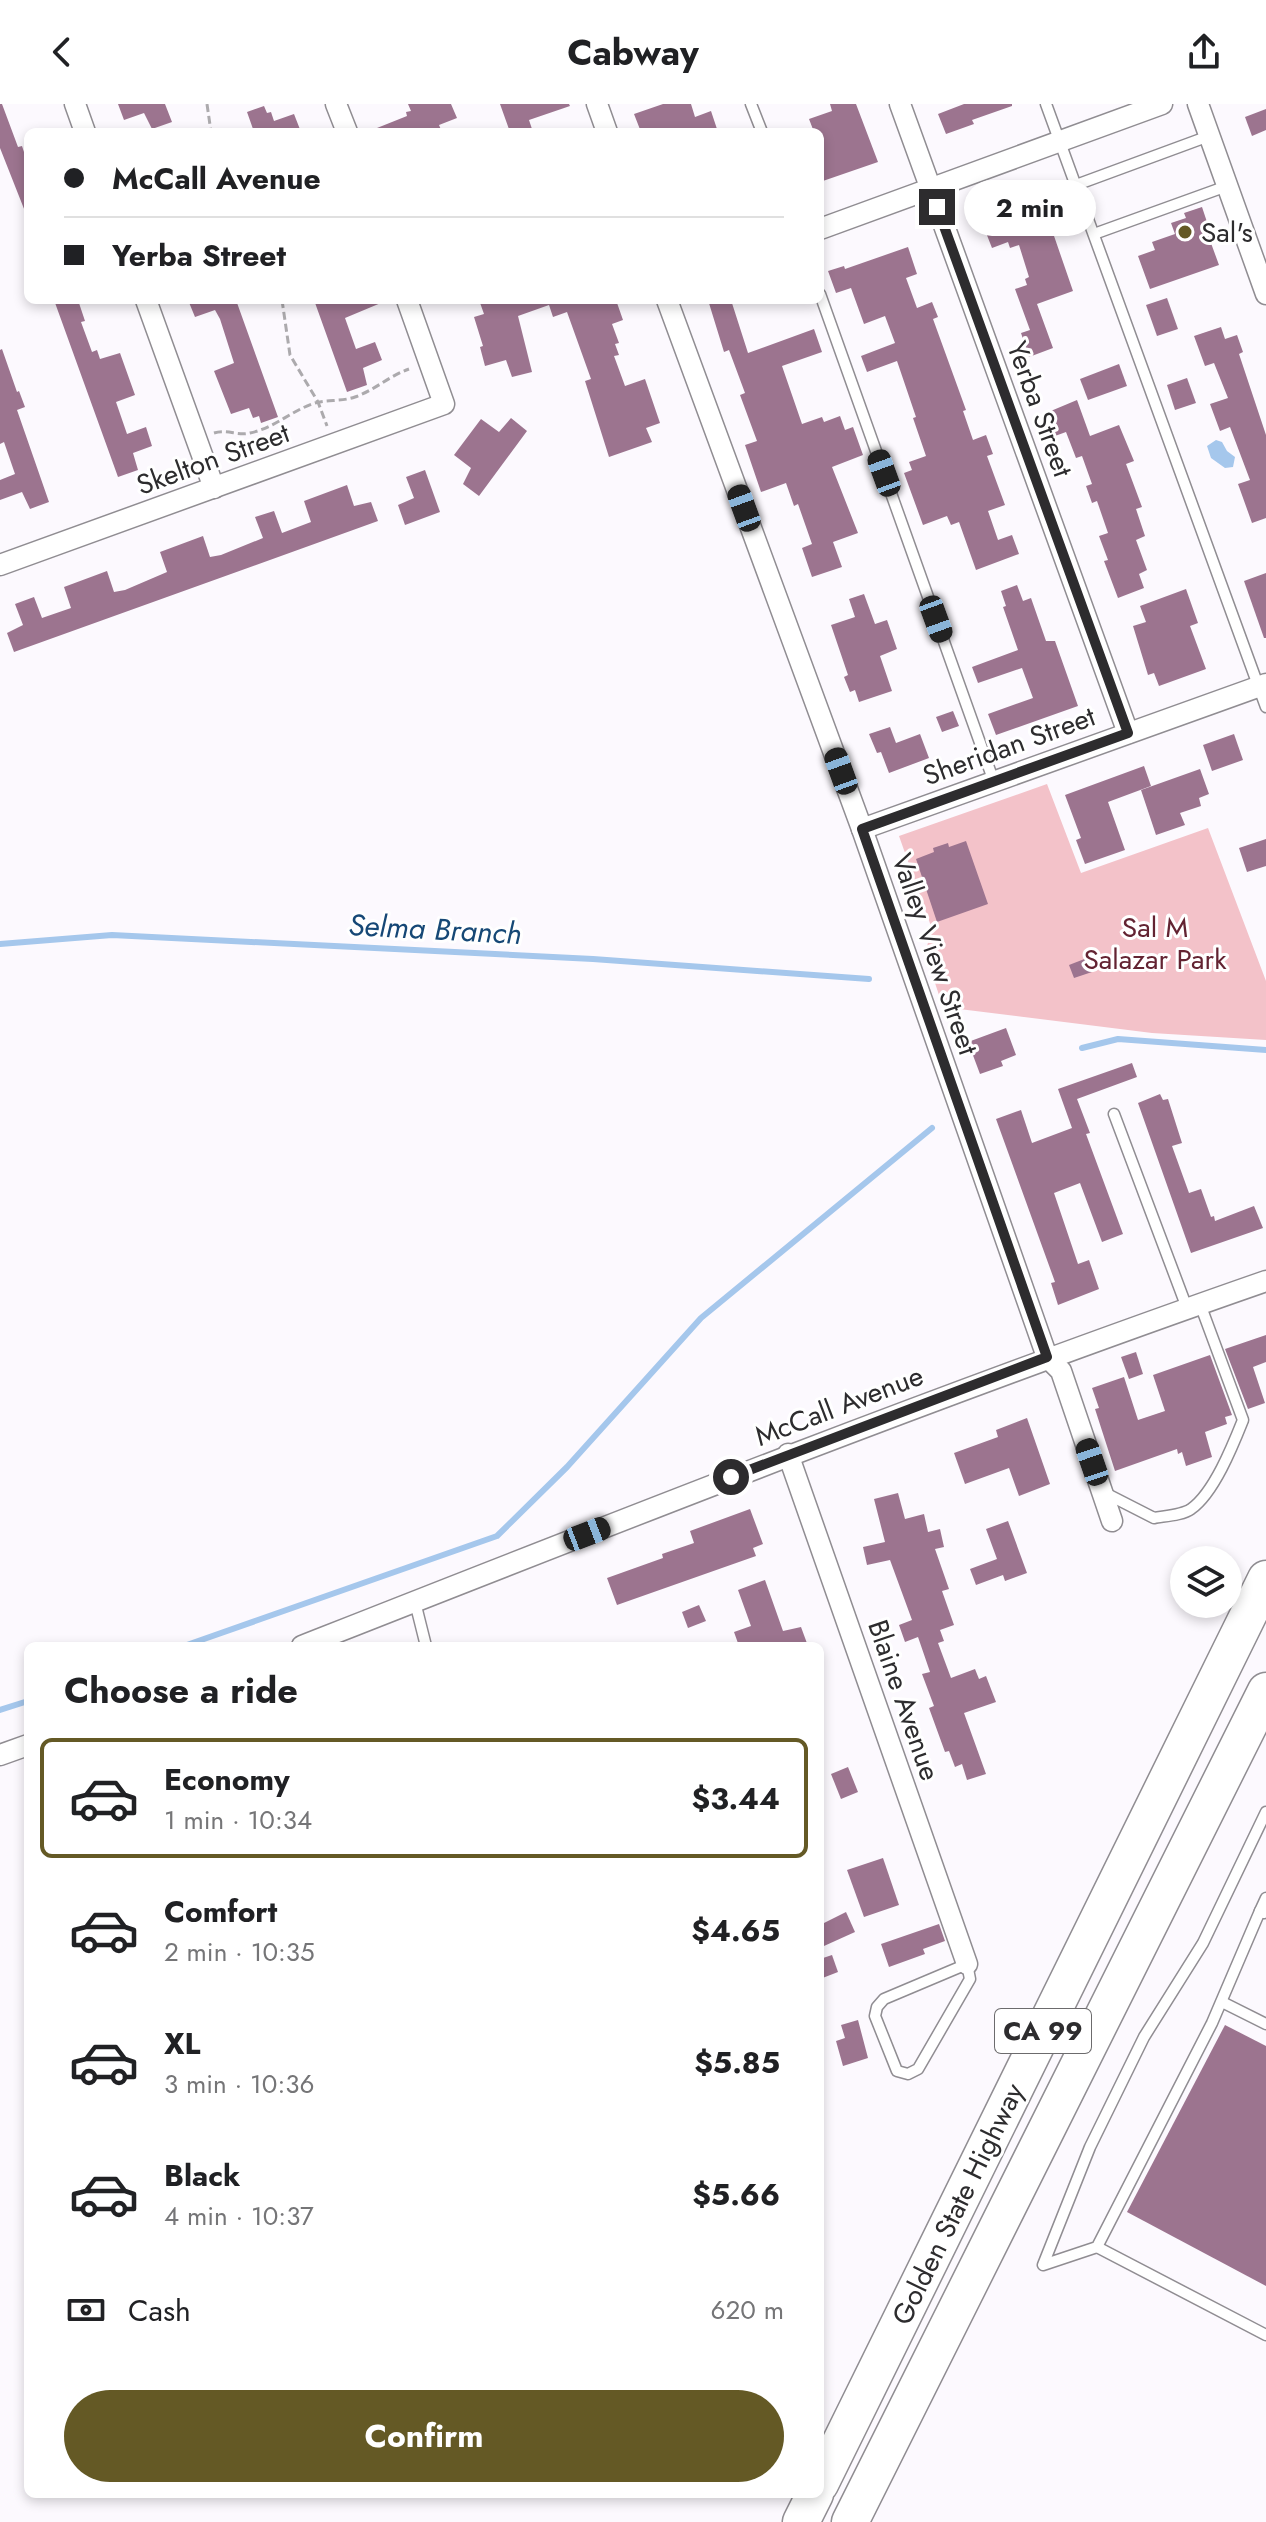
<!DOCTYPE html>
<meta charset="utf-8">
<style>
body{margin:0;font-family:Jost,sans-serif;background:#f6f6f6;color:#202124;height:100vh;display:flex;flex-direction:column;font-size:30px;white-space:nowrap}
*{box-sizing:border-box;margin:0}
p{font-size:26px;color:#757577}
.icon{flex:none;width:44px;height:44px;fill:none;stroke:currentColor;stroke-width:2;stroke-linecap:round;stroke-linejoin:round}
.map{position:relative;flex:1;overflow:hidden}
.side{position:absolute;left:24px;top:1538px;width:800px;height:856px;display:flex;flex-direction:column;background:#fff;border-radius:12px;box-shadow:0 4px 12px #0003}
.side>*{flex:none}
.guide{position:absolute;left:24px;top:24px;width:800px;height:176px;border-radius:12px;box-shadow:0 4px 12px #0003;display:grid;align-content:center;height:176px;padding:0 40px;background:#fff}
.tools{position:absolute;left:1170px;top:1442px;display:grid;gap:16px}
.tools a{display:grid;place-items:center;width:72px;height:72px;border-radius:50%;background:#fff;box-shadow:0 4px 12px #0003;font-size:40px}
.end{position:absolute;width:36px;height:36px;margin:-18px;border:10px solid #2d2c2e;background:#fff;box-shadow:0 0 0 4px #fff}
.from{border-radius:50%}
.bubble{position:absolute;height:56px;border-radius:28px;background:#fff;box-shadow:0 4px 12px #0003;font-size:26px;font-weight:700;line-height:56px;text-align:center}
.car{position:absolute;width:24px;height:48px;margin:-24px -12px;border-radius:10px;box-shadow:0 0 6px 2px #0007;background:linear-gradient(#222 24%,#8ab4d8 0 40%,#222 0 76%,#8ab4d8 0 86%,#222 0)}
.guide b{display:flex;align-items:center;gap:28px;height:76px;font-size:30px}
.guide b+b{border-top:2px solid #e0e0e0}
.guide i{width:20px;height:20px;background:#202124}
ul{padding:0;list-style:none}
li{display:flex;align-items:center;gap:24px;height:120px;margin:0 16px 12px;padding:0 24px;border:4px solid transparent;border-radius:12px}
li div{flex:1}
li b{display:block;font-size:30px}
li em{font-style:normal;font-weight:700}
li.current{border-color:#645925}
li>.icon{width:72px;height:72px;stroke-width:1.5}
h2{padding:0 40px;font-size:36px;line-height:96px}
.pay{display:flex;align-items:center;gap:20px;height:88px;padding:0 40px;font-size:30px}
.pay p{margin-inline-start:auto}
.primary-button{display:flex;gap:16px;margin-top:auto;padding:16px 40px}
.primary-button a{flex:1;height:92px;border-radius:48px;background:#645925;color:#fff;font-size:32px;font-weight:700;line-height:92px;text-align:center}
header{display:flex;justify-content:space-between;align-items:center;height:104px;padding:0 40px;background:#fff;font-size:36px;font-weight:700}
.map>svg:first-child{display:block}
.green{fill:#f3c2c9}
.water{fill:#a5c7ec}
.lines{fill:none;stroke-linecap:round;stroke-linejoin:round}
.stream{stroke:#a5c7ec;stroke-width:6}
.building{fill:#9c748f}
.service-casing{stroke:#908d92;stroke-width:13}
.minor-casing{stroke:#908d92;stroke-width:23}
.motorway-casing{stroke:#908d92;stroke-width:39}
.path{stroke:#acaaad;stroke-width:3;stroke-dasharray:8 4;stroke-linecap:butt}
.service{stroke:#fff;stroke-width:10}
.minor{stroke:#fff;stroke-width:20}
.motorway{stroke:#fff;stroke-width:36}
.route{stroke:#2d2c2e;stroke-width:10}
.poi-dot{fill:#645925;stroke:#fff;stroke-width:3}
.labels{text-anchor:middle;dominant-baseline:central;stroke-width:6;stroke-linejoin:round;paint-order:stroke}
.shield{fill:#fff;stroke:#6c6b6d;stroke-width:2}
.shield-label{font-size:26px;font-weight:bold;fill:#2d2c2e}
.poi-label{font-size:28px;fill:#2d2c2e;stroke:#fff;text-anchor:start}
.street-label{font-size:28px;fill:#2d2c2e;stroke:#fff}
.park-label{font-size:28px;fill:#632332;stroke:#fff}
.water-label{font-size:30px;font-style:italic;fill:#164876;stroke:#fff}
</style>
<header><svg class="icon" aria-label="back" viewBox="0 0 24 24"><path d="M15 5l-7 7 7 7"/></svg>Cabway<svg class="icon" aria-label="share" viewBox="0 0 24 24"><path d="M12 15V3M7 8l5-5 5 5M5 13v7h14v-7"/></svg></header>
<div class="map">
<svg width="1266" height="2418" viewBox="0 0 1266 2418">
<rect width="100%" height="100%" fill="#fcf9fe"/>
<!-- green -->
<polygon class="green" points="1047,680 1081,769 1208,724 1266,877 1266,936 1152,929 943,903 925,849 932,825 899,732"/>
<!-- water -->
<polygon class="water" points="1216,336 1222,338 1227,347 1235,353 1233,363 1225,364 1211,354 1207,342"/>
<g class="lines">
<!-- stream -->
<g class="stream">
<polyline points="0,840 112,831 593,855 869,875"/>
<polyline points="1082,944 1118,935 1266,946"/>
<polyline points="184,1542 497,1432 567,1363 701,1214 932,1024"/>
<polyline points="0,1606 28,1597"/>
</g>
</g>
<!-- building -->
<g class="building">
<polygon points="0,0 2,0 18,43 22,42 24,48 28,47 28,115 0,44"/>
<polygon points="118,0 165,0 172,18 152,25 144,9 124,16"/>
<polygon points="408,0 451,0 457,14 439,21 442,28 367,28 407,12 406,8 411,7"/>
<polygon points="500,0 569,0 570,2 529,16 533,28 510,28"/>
<polygon points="663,0 691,0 695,13 711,7 718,28 641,28 634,10"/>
<polygon points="830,0 856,0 878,58 820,78 820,28 814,28 809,15 832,7"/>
<polygon points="964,0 1012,0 1012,2 972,16 974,20 946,30 938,10"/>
<polygon points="264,2 267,9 271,8 274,17 294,10 301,28 251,28 253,25 247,8"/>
<polygon points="1266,5 1266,26 1252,32 1245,13"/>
<polygon points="1041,91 1049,113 1075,104 1081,119 1053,129 1073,187 1037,200 1053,244 1029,253 1021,229 1030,226 1015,185 1027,181 1025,175 1029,173 1019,141 1010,144 1008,138 992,144 981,116"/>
<polygon points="1202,103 1207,118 1204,120 1219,161 1150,185 1138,152 1155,146 1152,138 1175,130 1171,119 1186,114 1184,109"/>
<polygon points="908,143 917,170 906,174 917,204 932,198 938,213 933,215 966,306 963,307 973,336 986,331 993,350 987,352 1005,401 988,407 998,436 1012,431 1019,450 976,466 959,418 951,421 947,412 923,421 904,369 912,366 909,358 926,352 913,314 916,313 897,257 867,268 861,252 895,239 885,212 864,220 851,184 836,189 828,167 844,162 845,165"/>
<polygon points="1167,194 1178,225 1157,232 1146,201"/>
<polygon points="54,196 78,196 85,217 81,218 92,248 97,246 100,255 120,249 135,291 116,298 127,330 146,323 152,342 133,349 138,366 118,373"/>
<polygon points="188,196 236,196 278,313 261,319 259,312 253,314 249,304 231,310 214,267 234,259 220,215 215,206 195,213"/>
<polygon points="314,196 388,196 345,214 356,245 375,238 382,256 363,264 367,281 347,288"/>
<polygon points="479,196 616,196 623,216 612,220 619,239 615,240 619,251 614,252 625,282 645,275 660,319 646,324 652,338 609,353 585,277 591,275 567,208 553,213 549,201 518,212 532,268 512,273 506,256 485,262 480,243 483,242 474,213 484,210"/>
<polygon points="708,196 731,196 748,249 814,225 822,248 782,262 802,320 822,313 824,318 840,312 845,326 853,323 863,351 832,363 858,429 833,438 842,463 812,473 802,444 812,440 798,400 794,402 786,379 761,388 745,341 757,337 740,291 745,289 729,246 724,248"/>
<polygon points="1221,223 1225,235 1237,231 1243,248 1239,250 1266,331 1266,414 1252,419 1238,380 1250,376 1230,323 1220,327 1210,300 1228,294 1214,259 1205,262 1194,232"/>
<polygon points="2,245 17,288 19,287 25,303 17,306 49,398 30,405 22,388 0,396 0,376 15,370 4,338 0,340 0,246"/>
<polygon points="1119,260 1127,282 1088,296 1080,275"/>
<polygon points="1187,274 1196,299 1175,306 1167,281"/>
<polygon points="1077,296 1090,332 1119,321 1134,357 1126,360 1142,403 1136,405 1145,432 1136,436 1147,466 1139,470 1144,484 1118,494 1104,457 1108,456 1099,432 1108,429 1097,397 1092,399 1086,382 1092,380 1082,352 1076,354 1066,328 1055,332 1046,309"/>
<polygon points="511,314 527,327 479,392 463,380 471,364 454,351 481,315 499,328"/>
<polygon points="425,366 440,408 405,421 398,401 414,394 406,373"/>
<polygon points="347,381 354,402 371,398 378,417 14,548 7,529 23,521 15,500 34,493 42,514 71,504 64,483 107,467 114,488 125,486 167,468 160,448 203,432 210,453 221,451 263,434 255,413 274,407 282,429 311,418 304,397"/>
<polygon points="1266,469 1266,534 1264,534 1244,477"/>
<polygon points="1017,481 1023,497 1031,494 1046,537 1055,537 1078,602 996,631 988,610 1033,594 1022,564 978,579 972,563 1018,546 1003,503 1006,502 1001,487"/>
<polygon points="1186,485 1198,519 1190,522 1206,565 1159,582 1154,569 1148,571 1133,522 1146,518 1140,502"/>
<polygon points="864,490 875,520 887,516 897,545 880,552 892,587 859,598 855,586 850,588 844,573 848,571 831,521 855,513 849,495"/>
<polygon points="953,607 959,622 942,628 936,613"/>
<polygon points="890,623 896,639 920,630 929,654 889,669 881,648 877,649 869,630"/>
<polygon points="1234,630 1243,656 1212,667 1203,641"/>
<polygon points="1144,662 1151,682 1108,698 1125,746 1085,760 1076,736 1081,734 1065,691"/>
<polygon points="1200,665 1209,690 1199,694 1201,702 1180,709 1185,721 1156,731 1141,686"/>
<polygon points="1266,735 1266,762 1247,768 1239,744"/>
<polygon points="966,737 988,800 937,818 916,755 934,748 933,744 948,739 949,743"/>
<polygon points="1087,854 1092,868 1074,874 1069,861"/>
<polygon points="1006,924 1016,951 1001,957 1003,962 980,970 968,938"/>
<polygon points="1132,959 1137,973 1077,995 1090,1029 1086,1030 1123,1130 1102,1138 1080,1079 1054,1089 1078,1160 1089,1156 1099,1185 1058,1201 1051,1179 1055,1178 996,1015 1021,1006 1032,1039 1072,1024 1058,985"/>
<polygon points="1160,990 1163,996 1168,995 1182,1039 1172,1042 1189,1089 1201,1085 1211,1113 1214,1112 1215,1117 1254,1102 1263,1124 1191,1149 1138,999"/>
<polygon points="1266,1231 1266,1258 1253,1263 1265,1299 1248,1305 1225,1245"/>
<polygon points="1136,1248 1143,1270 1129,1275 1121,1253"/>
<polygon points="1210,1251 1232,1311 1225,1313 1227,1320 1205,1328 1212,1353 1186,1362 1182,1348 1178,1350 1177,1345 1115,1367 1095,1305 1099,1304 1092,1284 1124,1273 1138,1316 1165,1307 1153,1271"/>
<polygon points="1027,1314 1050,1380 1019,1392 1009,1364 965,1380 954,1349 998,1333 996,1326"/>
<polygon points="898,1389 905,1415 924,1410 928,1428 940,1425 944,1443 935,1445 949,1485 942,1487 954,1521 940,1526 944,1537 938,1539 951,1574 975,1565 979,1575 986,1572 996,1598 964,1609 986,1670 967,1676 962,1660 955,1663 949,1647 945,1648 929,1604 934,1602 922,1570 930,1568 918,1533 905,1538 899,1521 912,1516 890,1456 867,1461 863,1443 885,1438 874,1395"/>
<polygon points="750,1405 763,1440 753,1444 756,1452 617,1501 607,1474 663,1454 662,1450 694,1439 690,1427"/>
<polygon points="1008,1417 1027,1469 1005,1477 1003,1471 976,1481 970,1465 997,1455 986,1425"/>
<polygon points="765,1476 783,1527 801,1523 808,1542 739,1542 734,1528 751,1522 738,1486"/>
<polygon points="699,1501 706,1517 688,1524 682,1508"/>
<polygon points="848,1663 858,1688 841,1695 831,1670"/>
<polygon points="883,1754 899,1801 864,1813 847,1766"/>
<polygon points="846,1808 855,1828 824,1842 820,1833 820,1821"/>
<polygon points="939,1820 945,1837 923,1845 925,1850 889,1863 881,1840"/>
<polygon points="832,1851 838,1868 820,1875 820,1855"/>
<polygon points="858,1916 868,1954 843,1962 836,1937 845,1934 841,1921"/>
<polygon points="1225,1921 1266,1942 1266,2182 1127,2108"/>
</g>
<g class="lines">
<!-- service casing -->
<g class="service-casing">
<g id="service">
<polyline points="751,0 762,28"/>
<polyline points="1046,0 1266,603"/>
<polyline points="1076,81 1209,32"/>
<polyline points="1094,130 1227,82"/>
<polyline points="820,190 994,678"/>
<polyline points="1114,1010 1187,1204"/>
<path d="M1105,1389L1154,1414C1165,1412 1183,1411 1191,1405C1214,1389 1233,1341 1243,1316L1200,1200"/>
<polyline points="415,1498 426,1542"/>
<polyline points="1260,1807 1212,1919 1097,2143 1043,2161 1090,2043 1144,1933 1203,1839 1266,1708"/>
<polyline points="1264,1809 1260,1807 1266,1794"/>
<polygon points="967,1860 970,1875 918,1965 908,1970 897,1967 875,1912 877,1903 884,1895"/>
<polyline points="1222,1898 1266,1920"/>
<polyline points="1097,2143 1266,2231"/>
</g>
</g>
<!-- minor casing -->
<g class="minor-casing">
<g id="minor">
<polyline points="75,0 85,28"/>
<polyline points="336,0 347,28"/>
<polyline points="597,0 607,28"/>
<polyline points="900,0 1128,629"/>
<polyline points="1198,0 1266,190"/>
<polyline points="820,125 1162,0"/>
<polyline points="146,196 214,384"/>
<polyline points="667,196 862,725 1047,1253 1061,1267 1112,1417"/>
<polyline points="0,461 444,300 407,196"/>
<polyline points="862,725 1266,580"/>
<polyline points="788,1350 967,1860"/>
<path d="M302,1542C622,1416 941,1290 1266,1177"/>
<polyline points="0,1651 28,1641"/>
</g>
</g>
<!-- motorway casing -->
<g class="motorway-casing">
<g id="motorway">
<polyline points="820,2380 1266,1475"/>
<polyline points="801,2418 815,2390"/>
<polyline points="850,2418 1266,1587"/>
</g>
</g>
<!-- path -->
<g class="path">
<polyline points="207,0 211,28"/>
<polyline points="282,196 290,251 318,298 327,322"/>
<path d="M214,329C227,325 238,332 250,329C274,324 290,308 312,300C325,295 341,298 355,293C375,286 389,272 409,265"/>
</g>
<!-- service -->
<use href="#service" class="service"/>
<!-- minor -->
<use href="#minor" class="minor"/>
<!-- motorway -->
<use href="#motorway" class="motorway"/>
</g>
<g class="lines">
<!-- route -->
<polyline class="route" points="731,1373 1047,1253 862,725 1128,629 937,103"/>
</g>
<!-- markers -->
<circle class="poi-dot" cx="1185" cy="128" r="8"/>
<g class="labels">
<!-- shield labels -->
<rect class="shield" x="995" y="1905" width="96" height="44" rx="6"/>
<g class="shield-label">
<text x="1043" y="1927">CA 99</text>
</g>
<!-- poi labels -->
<g class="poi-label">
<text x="1201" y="128">Sal's</text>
</g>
<!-- street labels -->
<g class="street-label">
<text transform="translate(1040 305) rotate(70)">Yerba Street</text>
<text transform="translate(213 355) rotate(-20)">Skelton Street</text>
<text transform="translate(1009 642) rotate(-20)">Sheridan Street</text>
<text transform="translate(935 850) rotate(71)">Valley View Street</text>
<text transform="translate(839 1302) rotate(-21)">McCall Avenue</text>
<text transform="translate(904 1596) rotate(71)">Blaine Avenue</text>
<text transform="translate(958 2100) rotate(-64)">Golden State Highway</text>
</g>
<!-- park labels -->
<g class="park-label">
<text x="1155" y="823">Sal M<tspan x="1155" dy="32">Salazar Park</tspan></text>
</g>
<!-- water labels -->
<g class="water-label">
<text transform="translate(435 825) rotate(3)">Selma Branch</text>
</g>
</g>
</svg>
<div class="tools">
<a><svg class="icon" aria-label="layers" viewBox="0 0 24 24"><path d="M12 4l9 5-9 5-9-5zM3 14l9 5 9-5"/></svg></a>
</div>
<i class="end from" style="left:731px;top:1373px"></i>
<i class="end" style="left:937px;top:103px"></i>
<div class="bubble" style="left:964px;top:76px;width:132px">2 min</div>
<i class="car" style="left:884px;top:369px;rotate:340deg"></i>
<i class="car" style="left:744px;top:404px;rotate:340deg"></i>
<i class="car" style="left:936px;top:515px;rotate:160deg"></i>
<i class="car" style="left:841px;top:667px;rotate:340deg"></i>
<i class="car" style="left:1092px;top:1358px;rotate:341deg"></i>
<i class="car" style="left:587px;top:1430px;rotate:69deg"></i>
<div class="guide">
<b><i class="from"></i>McCall Avenue</b>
<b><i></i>Yerba Street</b>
</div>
<section class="side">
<h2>Choose a ride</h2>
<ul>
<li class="current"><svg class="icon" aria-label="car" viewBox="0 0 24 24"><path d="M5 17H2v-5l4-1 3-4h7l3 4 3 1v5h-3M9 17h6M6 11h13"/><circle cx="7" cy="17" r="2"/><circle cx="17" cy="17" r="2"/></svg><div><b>Economy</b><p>1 min · 10:34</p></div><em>$3.44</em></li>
<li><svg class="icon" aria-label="car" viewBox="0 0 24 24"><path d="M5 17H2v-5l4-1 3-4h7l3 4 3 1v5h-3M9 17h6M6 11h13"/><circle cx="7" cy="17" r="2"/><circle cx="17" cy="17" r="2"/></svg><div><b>Comfort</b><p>2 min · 10:35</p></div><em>$4.65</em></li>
<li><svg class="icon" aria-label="car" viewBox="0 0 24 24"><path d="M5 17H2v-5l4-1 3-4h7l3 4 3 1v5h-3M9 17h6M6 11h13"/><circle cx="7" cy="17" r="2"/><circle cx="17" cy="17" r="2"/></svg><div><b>XL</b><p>3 min · 10:36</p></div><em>$5.85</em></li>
<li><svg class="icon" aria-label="car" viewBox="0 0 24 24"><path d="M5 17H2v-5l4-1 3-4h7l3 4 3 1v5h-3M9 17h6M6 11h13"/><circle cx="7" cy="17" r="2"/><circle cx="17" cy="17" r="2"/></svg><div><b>Black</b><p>4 min · 10:37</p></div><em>$5.66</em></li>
</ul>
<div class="pay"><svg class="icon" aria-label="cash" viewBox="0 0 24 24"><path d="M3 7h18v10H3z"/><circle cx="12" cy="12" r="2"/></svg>Cash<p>620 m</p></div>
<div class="primary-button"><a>Confirm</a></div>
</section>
</div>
